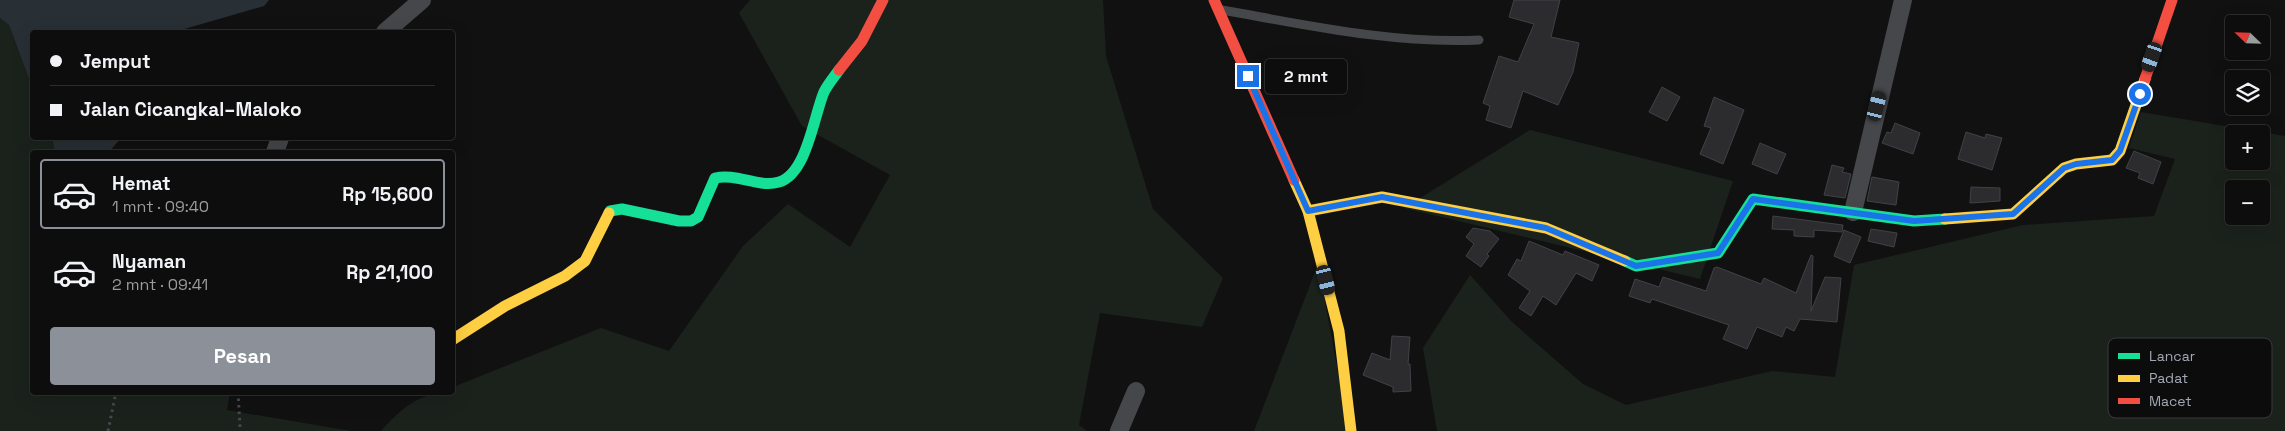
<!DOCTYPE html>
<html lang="id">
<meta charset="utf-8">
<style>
body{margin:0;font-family:"Space Grotesk",sans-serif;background:#1b1b1c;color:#f1f3f6;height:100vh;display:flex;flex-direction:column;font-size:19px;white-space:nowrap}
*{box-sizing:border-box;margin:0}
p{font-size:16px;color:#9a9c9e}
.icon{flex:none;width:28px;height:28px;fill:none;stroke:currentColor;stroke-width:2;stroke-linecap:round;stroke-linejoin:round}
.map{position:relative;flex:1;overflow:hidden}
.panel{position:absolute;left:30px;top:150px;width:425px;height:245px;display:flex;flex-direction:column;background:#0d0d0e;border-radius:5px;box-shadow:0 5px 20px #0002,0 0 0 1px #2d2d2e}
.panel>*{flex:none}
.top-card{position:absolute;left:30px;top:30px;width:425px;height:110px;border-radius:5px;box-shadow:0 5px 20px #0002,0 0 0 1px #2d2d2e;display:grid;align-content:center;height:110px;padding:0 20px;background:#0d0d0e}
.needle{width:32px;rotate:293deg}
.controls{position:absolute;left:2225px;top:15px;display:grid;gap:10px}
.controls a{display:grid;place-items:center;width:45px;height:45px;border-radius:5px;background:#0d0d0e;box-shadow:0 5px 20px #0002,0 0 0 1px #2d2d2e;font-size:25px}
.end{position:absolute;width:22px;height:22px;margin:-11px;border:6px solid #1a73e8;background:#fff;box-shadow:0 0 0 2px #fff}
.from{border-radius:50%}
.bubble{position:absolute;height:35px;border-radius:5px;background:#0d0d0e;box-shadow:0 5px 20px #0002,0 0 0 1px #2d2d2e;font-size:16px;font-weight:600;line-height:35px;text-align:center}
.car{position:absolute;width:15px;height:30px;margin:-15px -8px;border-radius:6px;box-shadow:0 0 4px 1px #0007;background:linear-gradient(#222 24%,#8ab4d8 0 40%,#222 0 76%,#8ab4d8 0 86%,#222 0)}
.top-card b{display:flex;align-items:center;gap:18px;height:48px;font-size:19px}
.top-card b+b{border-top:1px solid #2d2d2e}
.top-card i{width:12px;height:12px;background:#f1f3f6}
ul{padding:9px 0 0;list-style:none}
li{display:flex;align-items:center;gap:15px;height:70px;margin:0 10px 8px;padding:0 10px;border:2px solid transparent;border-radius:5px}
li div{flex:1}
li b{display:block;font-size:19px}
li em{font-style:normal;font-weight:600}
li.current{border-color:#8c9099}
li>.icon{width:45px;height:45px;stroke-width:1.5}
.button{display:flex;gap:10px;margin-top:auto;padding:10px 20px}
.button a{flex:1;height:58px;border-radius:5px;background:#8c9099;color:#fff;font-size:20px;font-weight:600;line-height:58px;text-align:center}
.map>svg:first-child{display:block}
.green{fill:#1b221c;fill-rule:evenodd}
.water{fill:#282f35}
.building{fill:#2c2c2e;stroke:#404246}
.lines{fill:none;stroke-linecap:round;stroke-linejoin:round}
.path{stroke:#47494c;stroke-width:3;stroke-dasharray:2.5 4;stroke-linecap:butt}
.lane{stroke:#46474a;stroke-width:9}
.street{stroke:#46474a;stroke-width:18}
.fast{stroke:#16e098;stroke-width:11}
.slow{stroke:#ffcf43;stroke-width:11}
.jam{stroke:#f24e42;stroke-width:11}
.route{stroke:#1a73e8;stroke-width:6}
.key{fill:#0c0c0d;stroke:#393a3f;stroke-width:1}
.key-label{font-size:14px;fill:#a2a7b3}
</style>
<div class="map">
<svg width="2285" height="431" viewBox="0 0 2285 431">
<rect width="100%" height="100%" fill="#111112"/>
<!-- green -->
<g class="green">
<path d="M750,0H1103L1106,56L1153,209L1223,278L1202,327L1100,313L1079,425L1087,431H381C403,407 418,393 452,392L453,387L601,328L669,351L743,246L788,204L850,247L890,175L802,126L739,13Z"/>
<polygon points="0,18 9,25 32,87 32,138 52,138 55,152 32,152 32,392 230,393 227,410 351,431 0,431"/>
<path d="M2141,112L2285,136V431H1437L1423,348L1470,275L1511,321L1583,384L1626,405L1772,371L1835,377L1854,265L2023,225L2154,216L2175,159L2129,148ZM2234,134H2261V161H2234ZM2234,189H2261V216H2234Z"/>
<polygon points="1530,130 1733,181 1700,279 1404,208"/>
<polygon points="1318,264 1349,431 1254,431"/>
</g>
<!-- water -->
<g class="water">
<polygon points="0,0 269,0 264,6 174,32 32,32 32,87 9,25 0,18"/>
<polygon points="52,138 121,138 109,152 55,152"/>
</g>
<!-- building -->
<g class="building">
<polygon points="1514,0 1560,0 1551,37 1579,43 1573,72 1558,105 1523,91 1511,128 1486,120 1490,106 1483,103 1499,56 1518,62 1534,24 1509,17"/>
<polygon points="1662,87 1680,97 1667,121 1649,112"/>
<polygon points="1714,97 1744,110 1723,164 1700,154 1711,128 1704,126"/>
<polygon points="1895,123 1920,133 1913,154 1882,143 1887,132 1891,133"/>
<polygon points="1966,132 1985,138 1986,134 2002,138 1992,170 1958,159"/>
<polygon points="1760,143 1786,154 1777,174 1752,164"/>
<polygon points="2134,151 2161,162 2153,184 2138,178 2140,173 2126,168"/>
<polygon points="1832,165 1844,168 1842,172 1851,174 1845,198 1824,195"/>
<polygon points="1872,177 1899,182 1896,205 1867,201"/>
<polygon points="1971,187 2000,188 2000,201 1970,203"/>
<polygon points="1773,216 1843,225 1842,232 1814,230 1814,237 1794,236 1794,230 1772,229"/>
<polygon points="1473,228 1490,231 1499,239 1487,254 1489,256 1481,267 1466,256 1474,244 1466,237"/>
<polygon points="1871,229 1897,233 1894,247 1868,241"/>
<polygon points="1844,230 1861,237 1850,263 1834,256"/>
<polygon points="1529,241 1563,255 1565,251 1599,265 1592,281 1576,273 1556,305 1543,296 1531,316 1519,308 1530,291 1508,275 1517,259 1521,261"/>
<polygon points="1811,255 1813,256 1811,311 1825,277 1841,278 1837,322 1800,319 1794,331 1786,327 1782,337 1757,327 1747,349 1723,339 1729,325 1652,299 1650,303 1629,296 1635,279 1659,287 1663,277 1706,291 1714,268 1717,267 1761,284 1764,278 1796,293"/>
<polygon points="1392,336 1410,337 1408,364 1410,364 1411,391 1393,392 1393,387 1363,375 1372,353 1390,360"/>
</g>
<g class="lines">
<!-- path -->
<g class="path">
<polyline points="238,392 240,427"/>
<polyline points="108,431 116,392"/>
</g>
<!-- lane -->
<path class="lane" d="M1222,10C1307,25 1392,44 1479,40"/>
<!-- street -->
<g class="street">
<polyline points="385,32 422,0"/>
<polyline points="275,152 280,138"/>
<polyline points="1853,212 1903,0"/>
<polyline points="1119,431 1136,391"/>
</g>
<!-- fast -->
<g class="fast">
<path d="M609,213L610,211L622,209L679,221H691L698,217L715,178C737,173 758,188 779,182C807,174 814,115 824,92C828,84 834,77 839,70"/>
<polyline points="1625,261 1636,266 1718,253 1753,199 1914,221 1945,219"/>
</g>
<!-- slow -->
<g class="slow">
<polyline points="1294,180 1308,211 1339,331 1351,431"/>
<polyline points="1308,211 1382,197 1546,228 1625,261"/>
<polyline points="1945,219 2013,214 2064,168 2076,164 2112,160 2120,151 2145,79"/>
<polyline points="452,340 505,306 565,276 585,261 609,213"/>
</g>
<!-- jam -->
<g class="jam">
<polyline points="1214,0 1294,180"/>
<polyline points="839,70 862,41 883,0"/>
<polyline points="2145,79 2172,0"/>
</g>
</g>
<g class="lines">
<!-- route -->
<polyline class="route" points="1248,76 1308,211 1382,197 1546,228 1636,266 1718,253 1753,199 1914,221 2013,214 2064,168 2076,164 2112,160 2120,151 2140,94"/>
</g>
<!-- legend -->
<rect x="2108" y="338" width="164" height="80" rx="8" class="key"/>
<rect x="2118" y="353" width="22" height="6" fill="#16e098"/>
<rect x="2118" y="375" width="22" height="7" fill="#ffcf43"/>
<rect x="2118" y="398" width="22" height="6" fill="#f24e42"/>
<g class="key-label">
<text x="2149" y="361">Lancar</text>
<text x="2149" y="383">Padat</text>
<text x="2149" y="406">Macet</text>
</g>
</svg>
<div class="controls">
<a><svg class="needle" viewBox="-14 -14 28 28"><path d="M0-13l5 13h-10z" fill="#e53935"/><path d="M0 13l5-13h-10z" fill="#9a9c9e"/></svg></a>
<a><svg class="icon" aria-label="layers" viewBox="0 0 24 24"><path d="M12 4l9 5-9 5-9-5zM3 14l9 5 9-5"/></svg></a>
<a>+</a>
<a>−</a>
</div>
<i class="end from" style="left:2140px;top:94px"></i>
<i class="end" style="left:1248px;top:76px"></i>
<div class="bubble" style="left:1265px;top:59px;width:82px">2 mnt</div>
<i class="car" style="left:2152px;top:57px;rotate:199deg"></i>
<i class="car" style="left:1877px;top:106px;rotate:14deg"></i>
<i class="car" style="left:1326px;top:280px;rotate:166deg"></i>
<div class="top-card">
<b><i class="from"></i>Jemput</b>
<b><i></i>Jalan Cicangkal–Maloko</b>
</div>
<section class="panel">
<ul>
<li class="current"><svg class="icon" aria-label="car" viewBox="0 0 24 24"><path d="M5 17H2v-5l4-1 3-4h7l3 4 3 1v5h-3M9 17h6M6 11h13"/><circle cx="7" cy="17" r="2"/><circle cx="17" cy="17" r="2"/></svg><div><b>Hemat</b><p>1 mnt · 09:40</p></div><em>Rp 15,600</em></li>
<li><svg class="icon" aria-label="car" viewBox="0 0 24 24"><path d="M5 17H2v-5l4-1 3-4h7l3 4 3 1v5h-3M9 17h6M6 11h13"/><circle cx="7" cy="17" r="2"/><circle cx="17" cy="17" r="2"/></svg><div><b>Nyaman</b><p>2 mnt · 09:41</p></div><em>Rp 21,100</em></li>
</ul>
<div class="button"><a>Pesan</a></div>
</section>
</div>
